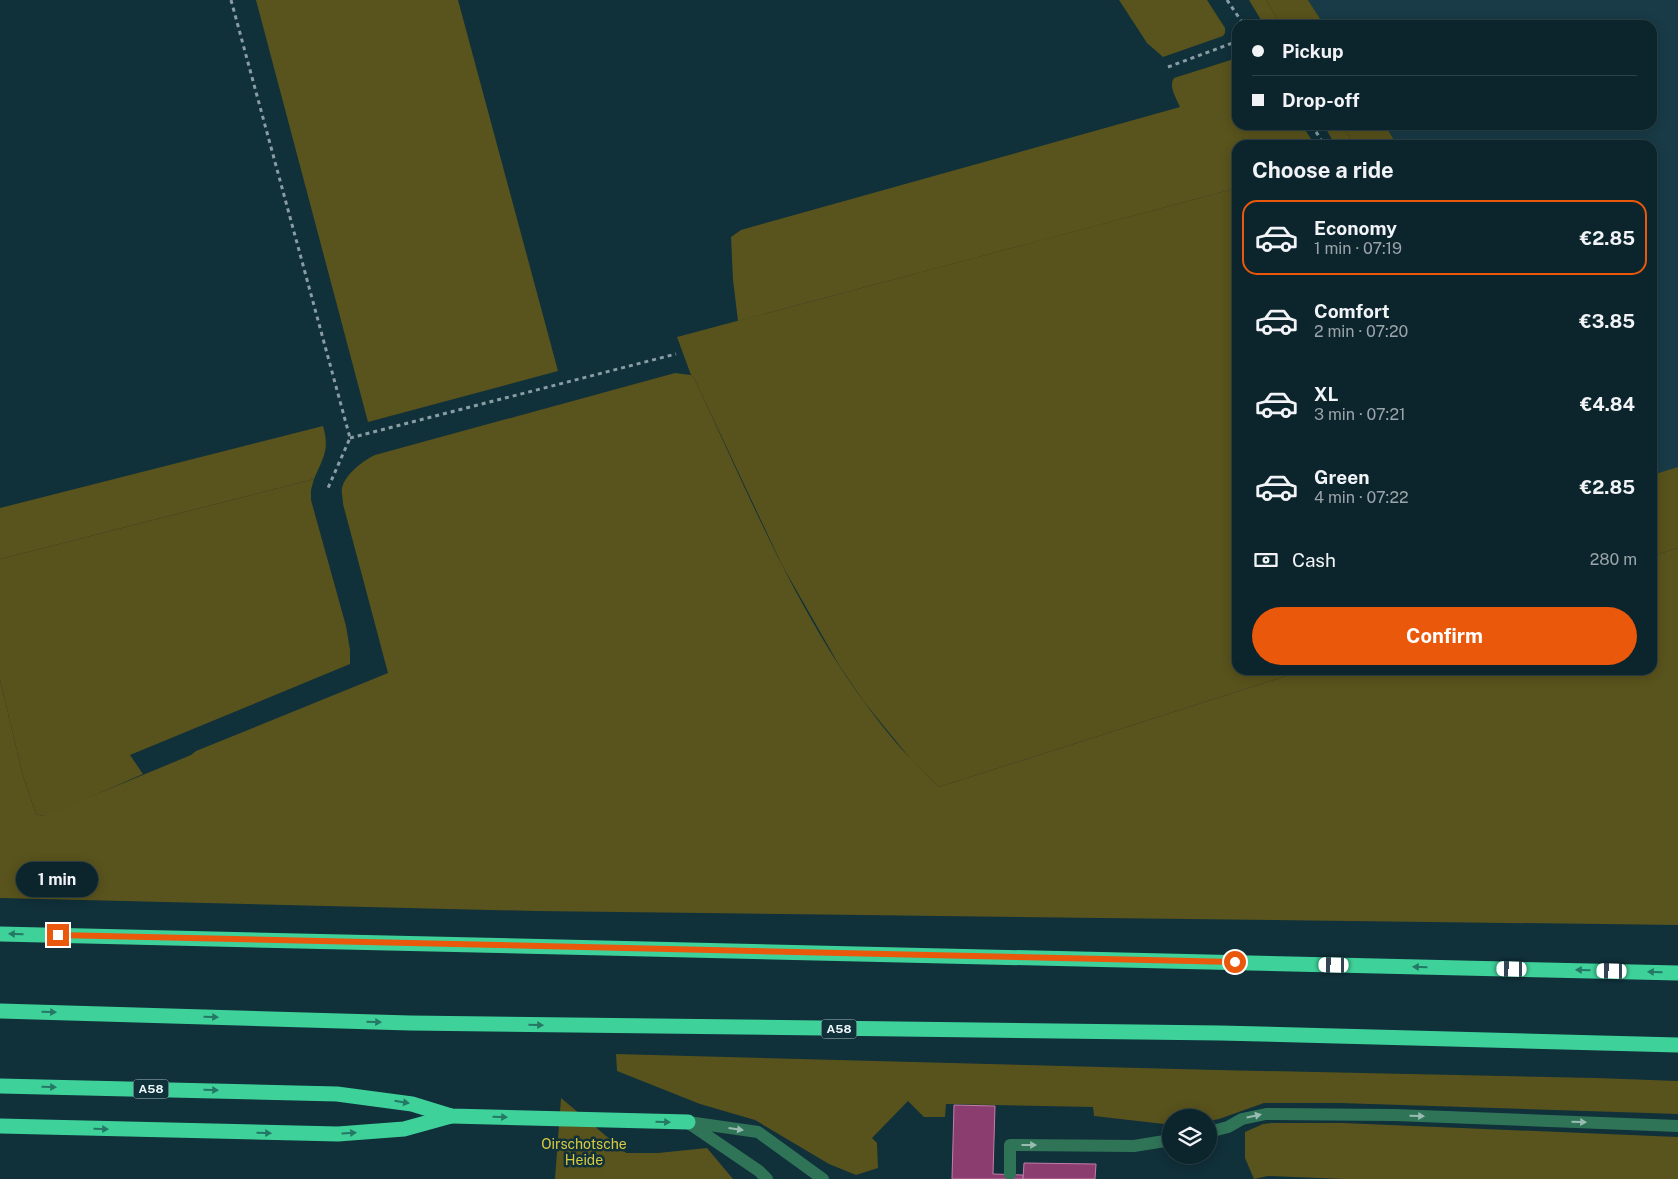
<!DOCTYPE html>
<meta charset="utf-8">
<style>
body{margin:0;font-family:"Public Sans",sans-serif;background:#1a3038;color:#f1f3f6;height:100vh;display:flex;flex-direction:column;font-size:19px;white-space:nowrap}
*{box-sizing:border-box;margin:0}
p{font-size:16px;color:#9aa4a9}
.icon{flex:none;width:28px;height:28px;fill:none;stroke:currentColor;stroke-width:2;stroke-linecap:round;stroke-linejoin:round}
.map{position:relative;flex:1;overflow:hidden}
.details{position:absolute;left:1232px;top:140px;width:425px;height:535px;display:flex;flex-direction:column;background:#0c242c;border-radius:15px;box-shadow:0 2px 12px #0003,0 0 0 1px #2c4148}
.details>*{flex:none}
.top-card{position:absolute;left:1232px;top:20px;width:425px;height:110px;border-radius:15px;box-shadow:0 2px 12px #0003,0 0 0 1px #2c4148;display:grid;align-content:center;height:110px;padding:0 20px;background:#0c242c}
.buttons{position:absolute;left:1162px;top:1109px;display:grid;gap:10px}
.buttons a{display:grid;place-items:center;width:55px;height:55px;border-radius:50%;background:#0c242c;box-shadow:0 2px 12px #0003,0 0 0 1px #2c4148;font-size:25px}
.end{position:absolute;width:22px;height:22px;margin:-11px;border:6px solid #ea580c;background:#fff;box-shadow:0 0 0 2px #fff}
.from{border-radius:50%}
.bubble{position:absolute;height:35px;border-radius:18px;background:#0c242c;box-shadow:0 2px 12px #0003,0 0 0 1px #2c4148;font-size:16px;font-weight:700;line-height:35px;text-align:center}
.car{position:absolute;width:15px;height:30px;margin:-15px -8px;border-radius:6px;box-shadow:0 0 4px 1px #0007;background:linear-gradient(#fff 24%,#345 0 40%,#fff 0 76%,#345 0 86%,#fff 0)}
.top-card b{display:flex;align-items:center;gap:18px;height:48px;font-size:19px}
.top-card b+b{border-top:1px solid #2c4148}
.top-card i{width:12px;height:12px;background:#f1f3f6}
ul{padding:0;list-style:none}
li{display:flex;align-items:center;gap:15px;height:75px;margin:0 10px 8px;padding:0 10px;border:2px solid transparent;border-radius:15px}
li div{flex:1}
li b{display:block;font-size:19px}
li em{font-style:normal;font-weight:700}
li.active{border-color:#ea580c}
li>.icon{width:45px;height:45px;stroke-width:1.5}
h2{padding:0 20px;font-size:22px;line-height:60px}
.pay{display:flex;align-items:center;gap:12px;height:55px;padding:0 20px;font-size:19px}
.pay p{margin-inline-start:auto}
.primary-button{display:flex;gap:10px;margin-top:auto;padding:10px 20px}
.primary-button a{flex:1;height:58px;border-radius:30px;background:#ea580c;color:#fff;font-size:20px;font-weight:700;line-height:58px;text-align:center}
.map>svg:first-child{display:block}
.built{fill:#183b47}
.green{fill:#58521c}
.forest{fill:#59531d}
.building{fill:#8b3d6f;stroke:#c47da8}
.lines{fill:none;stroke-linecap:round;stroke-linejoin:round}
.path{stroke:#899da3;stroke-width:3;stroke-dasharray:4 4;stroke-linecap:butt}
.service{stroke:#307458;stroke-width:12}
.motorway{stroke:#3fd19a;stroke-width:15}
.oneway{fill:#257865}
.oneway2{fill:#98bcb1}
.route{stroke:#ea580c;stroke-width:6}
.labels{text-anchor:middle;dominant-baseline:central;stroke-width:5;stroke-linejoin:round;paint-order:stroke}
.shield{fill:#10303a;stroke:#abbbc0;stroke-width:1}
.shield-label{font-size:12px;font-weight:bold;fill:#eef7fa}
.park-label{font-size:14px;fill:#dacc41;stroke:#10303a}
</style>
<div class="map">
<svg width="1678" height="1179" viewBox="0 0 1678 1179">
<rect width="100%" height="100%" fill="#10303a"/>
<!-- built -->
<polygon class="built" points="1308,0 1678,0 1678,467 1653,475 1652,145 1397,145 1385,125 1652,125 1652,25 1324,25"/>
<!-- green -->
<g class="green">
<polygon points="1266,0 1308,0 1324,25 1281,25"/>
<polygon points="1342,125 1385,125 1397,145 1354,145"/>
<polygon points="1237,188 1238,670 1305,670 939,787 913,762 864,702 839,665 782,565 694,378 691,375 677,337"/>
<polygon points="1678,467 1678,548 1653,556 1652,475"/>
<polygon points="314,479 311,490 311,500 346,626 350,650 350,664 130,755 143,774 52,814 44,816 36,814 23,776 0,680 0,559"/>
<polygon points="616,1054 1217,1070 1597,1078 1678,1081 1678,1114 1339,1103 1264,1103 1219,1119 1209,1121 1209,1118 1171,1118 1171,1124 1164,1124 1094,1116 1093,1107 946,1104 945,1117 924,1117 908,1101 872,1138 877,1143 878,1168 856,1175 829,1164 755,1120 700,1104 617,1071"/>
<polygon points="561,1098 657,1179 555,1179"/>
</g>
<!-- forest -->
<g class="forest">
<polygon points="256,0 458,0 558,371 368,422"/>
<polygon points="1119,0 1207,0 1225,28 1225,33 1223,36 1163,57 1147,43"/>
<polygon points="1249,0 1266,0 1281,25 1264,25"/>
<path d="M1237,58L1238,125H1302L1315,145H1238L1237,188L738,321L733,280L731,237L741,230L1180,107C1177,99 1168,87 1174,78Z"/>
<polygon points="1324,125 1342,125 1354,145 1335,145"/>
<path d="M675,373L691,375L694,378C760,518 823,680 939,787L1305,670H1652L1653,556L1678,548V925L535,911L0,898V680L23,776L36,814L44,816L191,755L196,751L388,673L343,504C343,498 341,493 342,488C345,474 364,460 375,455Z"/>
<path d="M323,426C330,450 323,458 314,479L0,559V508Z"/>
<polygon points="1272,1123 1343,1123 1678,1137 1678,1179 1344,1179 1268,1176 1254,1179 1245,1158 1245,1132 1263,1124"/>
<polygon points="707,1148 733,1179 606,1179 600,1153 658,1153"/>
</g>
<!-- building -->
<g class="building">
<polygon points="954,1105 995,1106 993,1174 1023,1175 1023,1179 952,1179"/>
<polygon points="1024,1163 1096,1164 1095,1179 1023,1179"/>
</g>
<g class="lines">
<!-- path -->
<g class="path">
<polyline points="231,0 350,438 328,488"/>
<polyline points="1227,0 1244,25"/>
<polyline points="1168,67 1238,41"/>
<polyline points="1312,125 1324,145"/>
<polyline points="350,438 676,354"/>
</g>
<!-- service -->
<g class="service">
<polyline points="688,1122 758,1132 823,1179"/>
<polyline points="690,1124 759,1171 767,1179"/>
<polyline points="1209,1132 1228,1127 1242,1119 1266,1114 1394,1115 1678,1126"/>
<polyline points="1010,1174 1010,1145 1134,1146 1171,1140"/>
</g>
<!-- motorway -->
<g class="motorway">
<polyline points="0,934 1678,973"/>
<polyline points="0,1011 410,1023 1220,1033 1678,1045"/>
<polyline points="0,1086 337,1094 412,1104 451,1116 688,1122"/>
<polyline points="0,1126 338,1134 404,1129 451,1116"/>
</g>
</g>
<!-- one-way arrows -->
<defs><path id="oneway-solid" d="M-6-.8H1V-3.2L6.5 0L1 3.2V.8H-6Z" transform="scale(1.25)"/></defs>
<g class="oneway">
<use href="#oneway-solid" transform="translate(16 934) rotate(-179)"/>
<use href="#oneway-solid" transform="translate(1420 967) rotate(-179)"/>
<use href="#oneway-solid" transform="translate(1583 970) rotate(-179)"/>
<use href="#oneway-solid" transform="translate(1655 972) rotate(-178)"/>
<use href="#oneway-solid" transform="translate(49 1012) rotate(2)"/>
<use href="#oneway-solid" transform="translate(211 1017) rotate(2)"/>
<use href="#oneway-solid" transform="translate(374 1022) rotate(2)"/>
<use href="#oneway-solid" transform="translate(536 1025) rotate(1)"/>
<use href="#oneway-solid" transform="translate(49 1087) rotate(1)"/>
<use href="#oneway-solid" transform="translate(211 1090) rotate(1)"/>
<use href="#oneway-solid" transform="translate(402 1102) rotate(9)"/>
<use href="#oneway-solid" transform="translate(500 1117) rotate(2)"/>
<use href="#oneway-solid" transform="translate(663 1122) rotate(2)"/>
<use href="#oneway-solid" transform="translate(101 1129) rotate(1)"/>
<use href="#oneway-solid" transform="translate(264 1133) rotate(1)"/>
<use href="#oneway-solid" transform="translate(349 1133) rotate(-3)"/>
</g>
<g class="oneway2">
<use href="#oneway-solid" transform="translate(1254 1116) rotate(-12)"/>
<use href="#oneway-solid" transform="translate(1417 1116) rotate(2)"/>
<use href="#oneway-solid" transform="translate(1579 1122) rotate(2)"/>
<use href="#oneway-solid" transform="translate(736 1129) rotate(8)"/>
<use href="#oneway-solid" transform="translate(1029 1145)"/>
</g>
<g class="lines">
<!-- route -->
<polyline class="route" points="58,935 1235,962"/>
</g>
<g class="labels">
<!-- shield labels -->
<g class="shield">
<rect x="821.5" y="1019.5" width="35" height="19" rx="4"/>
<rect x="133.5" y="1079.5" width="35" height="19" rx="4"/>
</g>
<g class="shield-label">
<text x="839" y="1029">A58</text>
<text x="151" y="1089">A58</text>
</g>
<!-- park labels -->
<g class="park-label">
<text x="584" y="1144">Oirschotsche<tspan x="584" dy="16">Heide</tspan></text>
</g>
</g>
</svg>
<div class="buttons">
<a><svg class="icon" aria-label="layers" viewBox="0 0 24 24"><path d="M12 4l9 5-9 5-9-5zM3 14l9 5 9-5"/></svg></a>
</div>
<i class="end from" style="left:1235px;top:962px"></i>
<i class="end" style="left:58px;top:935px"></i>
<div class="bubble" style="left:16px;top:862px;width:82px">1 min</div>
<i class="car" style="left:1334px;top:965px;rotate:271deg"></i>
<i class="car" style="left:1512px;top:969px;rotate:271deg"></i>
<i class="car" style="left:1612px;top:971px;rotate:271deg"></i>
<div class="top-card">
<b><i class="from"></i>Pickup</b>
<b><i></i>Drop-off</b>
</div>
<section class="details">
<h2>Choose a ride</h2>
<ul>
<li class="active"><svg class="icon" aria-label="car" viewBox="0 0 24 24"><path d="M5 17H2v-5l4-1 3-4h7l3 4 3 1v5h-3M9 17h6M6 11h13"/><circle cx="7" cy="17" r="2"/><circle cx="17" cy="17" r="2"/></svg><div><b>Economy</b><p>1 min · 07:19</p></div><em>€2.85</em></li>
<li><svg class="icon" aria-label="car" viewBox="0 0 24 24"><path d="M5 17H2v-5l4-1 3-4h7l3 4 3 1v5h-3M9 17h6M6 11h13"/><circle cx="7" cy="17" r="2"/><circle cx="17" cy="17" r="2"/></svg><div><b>Comfort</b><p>2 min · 07:20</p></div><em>€3.85</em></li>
<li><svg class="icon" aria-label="car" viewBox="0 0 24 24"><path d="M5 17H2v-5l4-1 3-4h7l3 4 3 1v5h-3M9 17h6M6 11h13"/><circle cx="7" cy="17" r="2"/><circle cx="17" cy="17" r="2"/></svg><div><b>XL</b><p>3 min · 07:21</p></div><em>€4.84</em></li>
<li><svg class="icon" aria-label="car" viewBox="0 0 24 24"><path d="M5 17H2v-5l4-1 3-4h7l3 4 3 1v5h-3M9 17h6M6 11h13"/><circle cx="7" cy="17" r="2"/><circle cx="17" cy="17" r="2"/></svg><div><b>Green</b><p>4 min · 07:22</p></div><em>€2.85</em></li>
</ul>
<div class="pay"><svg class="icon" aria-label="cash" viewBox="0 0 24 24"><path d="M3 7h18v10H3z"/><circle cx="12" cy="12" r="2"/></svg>Cash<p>280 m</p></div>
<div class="primary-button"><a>Confirm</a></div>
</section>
</div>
